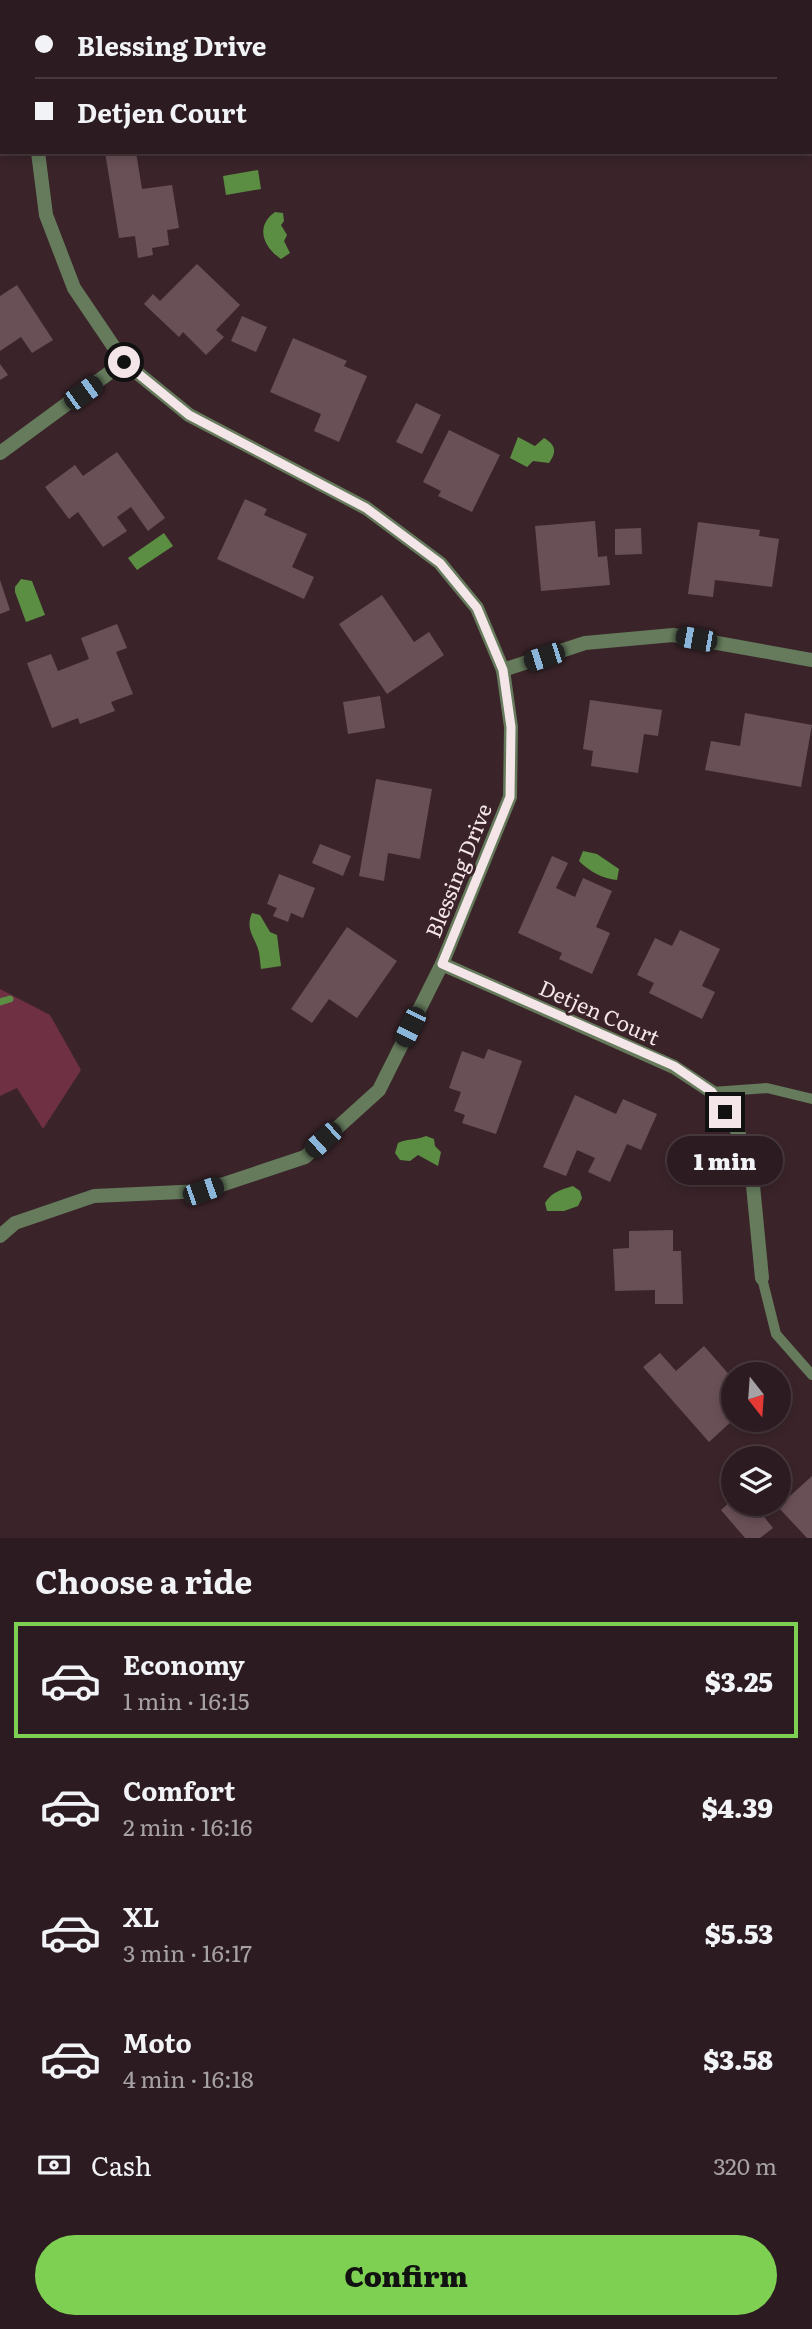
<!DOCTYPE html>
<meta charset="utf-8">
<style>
body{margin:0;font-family:Literata,serif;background:#342429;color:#f1f3f6;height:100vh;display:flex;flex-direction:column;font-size:26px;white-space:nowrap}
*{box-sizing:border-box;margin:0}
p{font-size:23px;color:#a6a1a5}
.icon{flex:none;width:38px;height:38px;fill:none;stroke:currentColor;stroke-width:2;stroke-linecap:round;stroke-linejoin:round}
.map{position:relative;height:1538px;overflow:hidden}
.side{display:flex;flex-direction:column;background:#2c1b20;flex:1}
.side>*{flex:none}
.guide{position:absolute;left:0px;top:0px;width:812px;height:154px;box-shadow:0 4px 10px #0003,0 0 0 2px #48393e;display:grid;align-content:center;height:154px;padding:0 35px;background:#2c1b20}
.needle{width:46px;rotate:163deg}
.buttons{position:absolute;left:721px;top:1362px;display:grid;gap:14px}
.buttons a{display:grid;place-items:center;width:70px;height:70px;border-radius:50%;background:#2c1b20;box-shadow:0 4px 10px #0003,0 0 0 2px #48393e;font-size:35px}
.end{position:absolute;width:32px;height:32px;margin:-16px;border:9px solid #f4e5e9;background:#111;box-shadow:0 0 0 4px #111}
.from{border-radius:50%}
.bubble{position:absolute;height:49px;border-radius:24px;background:#2c1b20;box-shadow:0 4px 10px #0003,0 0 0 2px #48393e;font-size:23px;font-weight:800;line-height:49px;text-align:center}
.car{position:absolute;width:21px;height:42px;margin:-21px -10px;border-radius:9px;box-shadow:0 0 5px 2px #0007;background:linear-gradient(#222 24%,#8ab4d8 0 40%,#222 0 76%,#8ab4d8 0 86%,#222 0)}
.guide b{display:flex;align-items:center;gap:24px;height:66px;font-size:26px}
.guide b+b{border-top:2px solid #48393e}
.guide i{width:18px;height:18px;background:#f1f3f6}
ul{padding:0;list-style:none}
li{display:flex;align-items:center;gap:21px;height:116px;margin:0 14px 10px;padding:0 21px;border:4px solid transparent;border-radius:0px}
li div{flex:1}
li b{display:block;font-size:26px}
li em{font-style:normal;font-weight:800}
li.on{border-color:#7ed053}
li>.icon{width:63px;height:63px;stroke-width:1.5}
h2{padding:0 35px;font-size:32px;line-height:84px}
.pay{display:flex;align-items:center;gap:18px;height:77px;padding:0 35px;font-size:26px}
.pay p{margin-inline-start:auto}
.button{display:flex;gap:14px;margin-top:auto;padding:14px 35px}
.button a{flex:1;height:80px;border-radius:42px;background:#7ed053;color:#111;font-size:28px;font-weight:800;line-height:80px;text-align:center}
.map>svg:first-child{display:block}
.green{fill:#6f3044}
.water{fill:#5b8d42}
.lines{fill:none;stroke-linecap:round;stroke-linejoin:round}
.stream{stroke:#5b8d42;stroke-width:7}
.building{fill:#695056}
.service{stroke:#657b5c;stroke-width:10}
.minor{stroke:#657b5c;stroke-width:14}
.route{stroke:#f4e5e9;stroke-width:9}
.labels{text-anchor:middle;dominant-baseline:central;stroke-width:6;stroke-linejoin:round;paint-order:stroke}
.street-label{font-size:21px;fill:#f4e5e9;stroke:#3a242a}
</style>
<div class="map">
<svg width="812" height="1538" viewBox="0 0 812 1538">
<rect width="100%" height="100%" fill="#3a242a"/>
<!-- green -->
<polygon class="green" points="0,989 50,1015 81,1070 43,1129 17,1088 0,1096"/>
<!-- water -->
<g class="water">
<polygon points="258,170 261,189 226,195 223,176"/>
<path d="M275,212L283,213L284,221L281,225L287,235L284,241L290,253L281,259C263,247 255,226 275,212Z"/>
<path d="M518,437L535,446L544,438C556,445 557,452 549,463L533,461L527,467L510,458Z"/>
<polygon points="164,533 173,546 137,570 128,558"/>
<polygon points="21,579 32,581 45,615 26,622 15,592 15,587"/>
<path d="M583,851L597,854L619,869L617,880C603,879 589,871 579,861Z"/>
<path d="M252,913L260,915L270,932L277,935L281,966L261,969C260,962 260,953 257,946C252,934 246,927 252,913Z"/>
<path d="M426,1136L434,1139L435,1146L441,1152L438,1166L418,1155L410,1161L400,1160L395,1153L398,1143C405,1139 417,1140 426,1136Z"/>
<path d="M573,1186L580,1191L582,1198L578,1206L564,1211H547L545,1203C552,1192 560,1190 573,1186Z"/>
</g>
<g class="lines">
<!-- stream -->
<polyline class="stream" points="0,1002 10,999"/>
</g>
<!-- building -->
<g class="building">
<polygon points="105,152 136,152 142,189 172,185 179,228 167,230 169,245 152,248 153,255 138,258 135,236 119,238"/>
<polygon points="197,264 240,305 216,330 224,337 206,355 183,332 179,337 144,304 153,294 160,301"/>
<polygon points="17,285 53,340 32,353 21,337 0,351 0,296"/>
<polygon points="242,316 267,327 256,352 231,341"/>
<polygon points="293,338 347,361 344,366 367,376 339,442 314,431 321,414 270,392"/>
<polygon points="0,364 8,375 0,380"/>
<polygon points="416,403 441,415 422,454 396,442"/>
<polygon points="449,430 500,455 472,512 438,496 441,491 423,482"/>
<polygon points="117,452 165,518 148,531 131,507 117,517 127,531 103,547 78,512 69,519 45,487 75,465 83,476"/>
<polygon points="245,499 267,509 264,515 307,534 292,567 314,577 304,599 217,559"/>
<polygon points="595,521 598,557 607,556 610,585 541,591 535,526"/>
<polygon points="698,522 760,530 759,536 779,539 772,587 715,580 713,597 688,594"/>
<polygon points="641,528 642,554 615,555 615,529"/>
<polygon points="0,580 10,610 0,614"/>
<polygon points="382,595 414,642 429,632 444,655 387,694 339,624"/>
<polygon points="117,624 127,648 116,652 133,694 111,702 115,711 80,724 78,718 52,728 27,663 51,654 58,671 89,659 81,638"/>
<polygon points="380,696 385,728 348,734 343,702"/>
<polygon points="590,700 662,710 658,736 644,734 638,773 591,766 593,751 583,749"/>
<polygon points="745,713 812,725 801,787 705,770 711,741 740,746"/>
<polygon points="376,779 432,789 420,859 388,853 384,881 359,876"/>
<polygon points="320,844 351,856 343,876 312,863"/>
<polygon points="552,856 568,863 556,888 575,897 583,878 612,891 596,927 610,933 592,974 559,959 562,953 518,933"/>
<polygon points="279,874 315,888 303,918 291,913 288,922 273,916 277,908 267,904"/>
<polygon points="347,927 397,961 357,1018 329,999 312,1023 291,1009"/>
<polygon points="680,930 720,949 702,986 715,992 702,1019 649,993 654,983 637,975 655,938 672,946"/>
<polygon points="488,1049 522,1061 496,1134 462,1123 465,1115 454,1111 461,1092 449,1088 462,1051 484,1059"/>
<polygon points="575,1095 616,1114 623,1099 657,1114 641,1150 627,1144 610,1182 588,1172 595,1158 577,1150 566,1176 543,1167"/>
<polygon points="673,1230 673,1251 681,1251 683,1304 655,1304 655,1290 615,1291 613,1249 629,1248 629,1231"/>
<polygon points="704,1346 733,1379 733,1420 709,1442 643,1367 660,1353 676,1371"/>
<polygon points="812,1476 812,1538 807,1538 778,1507"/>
<polygon points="733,1499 733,1503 753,1503 773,1528 760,1538 745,1538 721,1510"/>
</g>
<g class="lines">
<!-- service -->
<g class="service">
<polyline points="712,1092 767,1088 812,1099"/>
<polyline points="762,1278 776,1334 812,1375"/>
</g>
<!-- minor -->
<g class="minor">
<polyline points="72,2 73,0"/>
<polyline points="0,453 124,362"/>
<polyline points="503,670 585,643 673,635 812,660"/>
<polyline points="442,964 674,1067 712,1092 738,1132 752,1175 762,1278"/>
<polyline points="0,1236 15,1223 94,1196 203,1191 305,1157 379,1090 442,964 510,797 511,727 503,670 477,608 440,563 366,508 189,415 124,362 74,288 46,215 38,152"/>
</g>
</g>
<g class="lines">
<!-- route -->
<polyline class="route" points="124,362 189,415 366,508 440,563 477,608 503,670 511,727 510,797 442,964 674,1066 712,1092 725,1112"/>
</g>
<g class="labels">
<!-- street labels -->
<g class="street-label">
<text transform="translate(457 870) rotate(-68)">Blessing Drive</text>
<text transform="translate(600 1011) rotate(24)">Detjen Court</text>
</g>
</g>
</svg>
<div class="buttons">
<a><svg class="needle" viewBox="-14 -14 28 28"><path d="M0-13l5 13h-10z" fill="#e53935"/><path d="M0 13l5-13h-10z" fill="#a6a1a5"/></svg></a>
<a><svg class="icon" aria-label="layers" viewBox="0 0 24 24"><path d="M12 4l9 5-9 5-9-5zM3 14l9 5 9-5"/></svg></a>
</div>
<i class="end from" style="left:124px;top:362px"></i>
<i class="end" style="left:725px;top:1112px"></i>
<div class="bubble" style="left:667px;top:1136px;width:116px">1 min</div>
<i class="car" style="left:83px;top:393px;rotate:54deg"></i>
<i class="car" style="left:696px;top:639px;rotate:280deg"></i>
<i class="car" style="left:544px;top:657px;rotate:252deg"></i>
<i class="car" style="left:410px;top:1027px;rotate:206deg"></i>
<i class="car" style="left:323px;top:1140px;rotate:228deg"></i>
<i class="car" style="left:203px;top:1191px;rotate:71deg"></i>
<div class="guide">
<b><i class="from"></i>Blessing Drive</b>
<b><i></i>Detjen Court</b>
</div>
</div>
<section class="side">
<h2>Choose a ride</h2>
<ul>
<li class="on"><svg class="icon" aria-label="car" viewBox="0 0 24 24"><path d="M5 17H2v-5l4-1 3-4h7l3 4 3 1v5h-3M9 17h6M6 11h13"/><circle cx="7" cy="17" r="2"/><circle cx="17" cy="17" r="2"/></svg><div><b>Economy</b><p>1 min · 16:15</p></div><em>$3.25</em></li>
<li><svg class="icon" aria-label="car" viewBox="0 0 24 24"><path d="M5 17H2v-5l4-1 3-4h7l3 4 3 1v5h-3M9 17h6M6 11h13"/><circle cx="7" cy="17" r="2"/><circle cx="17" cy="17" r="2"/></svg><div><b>Comfort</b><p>2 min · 16:16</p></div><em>$4.39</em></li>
<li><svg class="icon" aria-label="car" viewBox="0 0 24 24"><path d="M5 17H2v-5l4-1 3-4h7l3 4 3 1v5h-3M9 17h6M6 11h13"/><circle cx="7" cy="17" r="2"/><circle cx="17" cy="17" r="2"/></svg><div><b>XL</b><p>3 min · 16:17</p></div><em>$5.53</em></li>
<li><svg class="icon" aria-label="car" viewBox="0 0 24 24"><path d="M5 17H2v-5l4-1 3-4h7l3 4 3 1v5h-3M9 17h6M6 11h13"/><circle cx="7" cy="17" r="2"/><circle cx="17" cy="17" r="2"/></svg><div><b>Moto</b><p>4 min · 16:18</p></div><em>$3.58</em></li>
</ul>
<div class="pay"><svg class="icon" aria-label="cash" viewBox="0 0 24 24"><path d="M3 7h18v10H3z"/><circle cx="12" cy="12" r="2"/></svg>Cash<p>320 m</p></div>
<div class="button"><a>Confirm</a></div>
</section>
